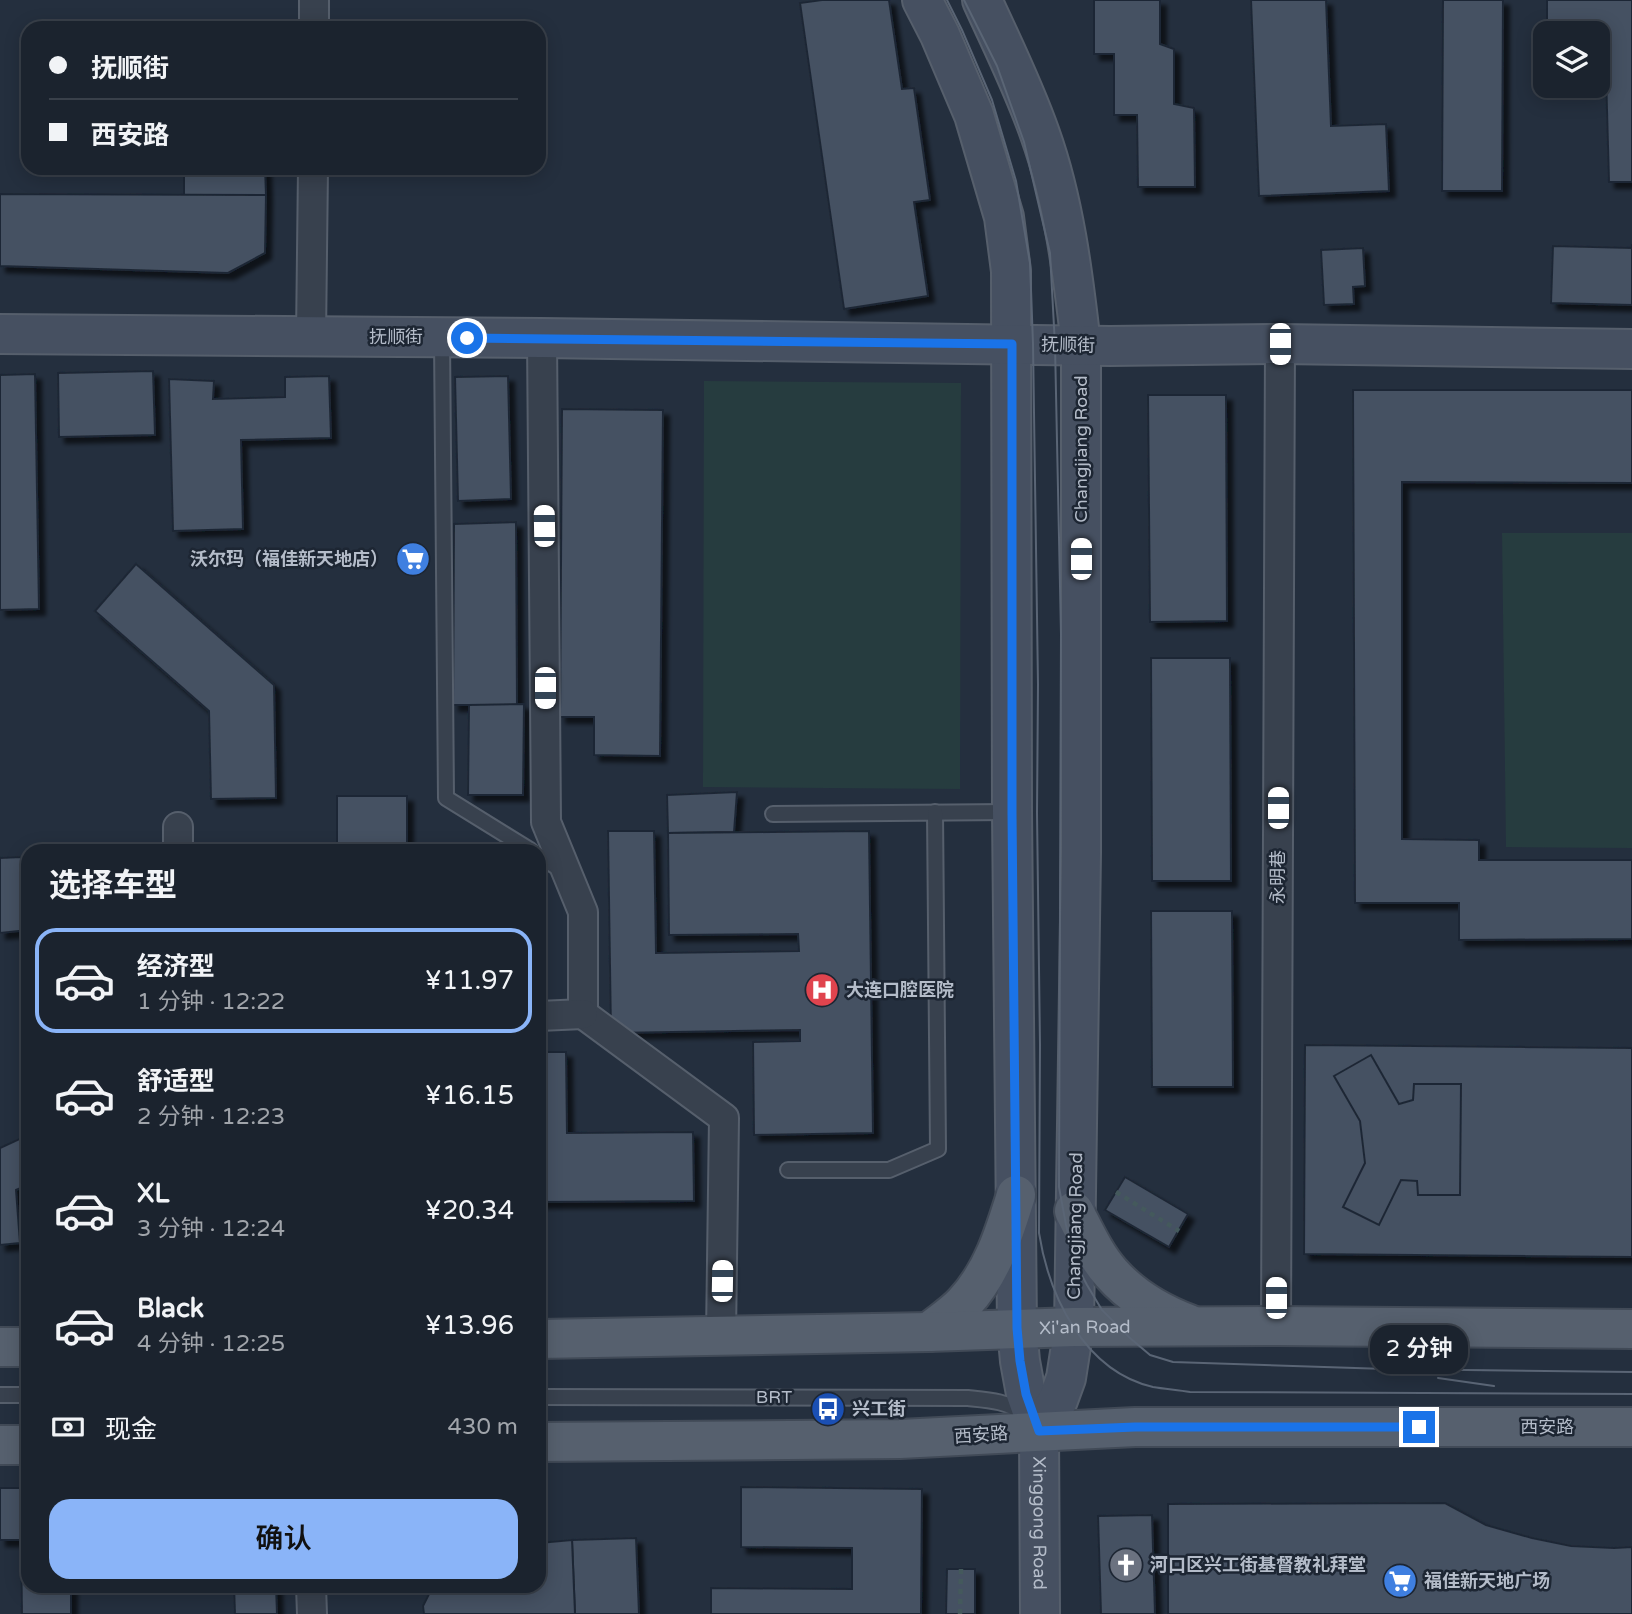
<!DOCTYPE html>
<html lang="zh">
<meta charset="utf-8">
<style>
body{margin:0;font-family:"Varela Round","Noto Sans SC",sans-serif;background:#242b36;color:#f1f3f6;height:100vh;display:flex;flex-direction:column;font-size:26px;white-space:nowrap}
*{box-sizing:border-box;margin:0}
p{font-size:23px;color:#a0a4aa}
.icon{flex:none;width:38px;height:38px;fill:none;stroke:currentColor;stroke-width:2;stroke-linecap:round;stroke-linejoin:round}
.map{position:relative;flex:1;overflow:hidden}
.drawer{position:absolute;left:21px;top:844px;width:525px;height:749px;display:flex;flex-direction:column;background:#1b232e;border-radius:21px;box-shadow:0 4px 18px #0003,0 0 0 2px #39404a}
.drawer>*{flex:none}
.hud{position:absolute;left:21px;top:21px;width:525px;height:154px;border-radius:21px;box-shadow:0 4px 18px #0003,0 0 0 2px #39404a;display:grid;align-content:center;height:154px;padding:0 28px;background:#1b232e}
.controls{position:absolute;left:1533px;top:21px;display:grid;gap:14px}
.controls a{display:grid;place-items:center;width:77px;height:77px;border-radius:14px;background:#1b232e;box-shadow:0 4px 18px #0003,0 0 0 2px #39404a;font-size:35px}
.end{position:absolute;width:32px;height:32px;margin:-16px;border:9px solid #1a73e8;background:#fff;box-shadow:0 0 0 4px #fff}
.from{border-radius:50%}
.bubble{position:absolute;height:49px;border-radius:21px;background:#1b232e;box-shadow:0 4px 18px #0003,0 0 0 2px #39404a;font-size:23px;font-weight:600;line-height:49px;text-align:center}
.car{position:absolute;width:21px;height:42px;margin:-21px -10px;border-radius:9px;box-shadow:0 0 5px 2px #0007;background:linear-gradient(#fff 24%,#345 0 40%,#fff 0 76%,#345 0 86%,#fff 0)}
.hud b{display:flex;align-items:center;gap:24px;height:66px;font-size:26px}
.hud b+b{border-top:2px solid #39404a}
.hud i{width:18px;height:18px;background:#f1f3f6}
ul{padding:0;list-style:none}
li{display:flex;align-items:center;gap:21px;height:105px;margin:0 14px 10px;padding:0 14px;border:4px solid transparent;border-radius:21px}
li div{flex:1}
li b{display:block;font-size:26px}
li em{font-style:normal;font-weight:600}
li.active{border-color:#8ab4f8}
li>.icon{width:63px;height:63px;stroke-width:1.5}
h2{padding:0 28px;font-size:32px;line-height:84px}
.pay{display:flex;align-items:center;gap:18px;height:77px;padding:0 28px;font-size:26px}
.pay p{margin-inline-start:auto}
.cta{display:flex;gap:14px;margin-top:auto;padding:14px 28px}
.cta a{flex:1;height:80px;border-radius:21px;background:#8ab4f8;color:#111;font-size:28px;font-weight:600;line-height:80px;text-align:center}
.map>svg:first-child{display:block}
.green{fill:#263c3f}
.building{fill:#455162;stroke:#1f2835;stroke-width:2;filter:url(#shadow)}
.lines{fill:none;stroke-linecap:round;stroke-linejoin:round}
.lane-casing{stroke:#565f6c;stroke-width:18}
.street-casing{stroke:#565f6c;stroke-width:32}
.secondary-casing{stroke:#565f6c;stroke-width:42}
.primary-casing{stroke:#414a57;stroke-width:42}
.path{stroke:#44595c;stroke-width:4.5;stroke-dasharray:5 5;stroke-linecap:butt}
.lane{stroke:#38414e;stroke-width:14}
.street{stroke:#38414e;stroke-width:28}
.secondary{stroke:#465061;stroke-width:38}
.primary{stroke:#56606e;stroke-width:38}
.tram{stroke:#5a6575;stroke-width:2}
.route{stroke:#1a73e8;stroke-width:9}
.labels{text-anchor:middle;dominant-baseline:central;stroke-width:5;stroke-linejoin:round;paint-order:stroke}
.street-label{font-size:18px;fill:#b4bcc9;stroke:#1d2633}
.poi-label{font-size:18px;font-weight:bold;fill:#b4bcc9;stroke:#1d2633;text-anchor:start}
</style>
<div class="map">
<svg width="1632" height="1614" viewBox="0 0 1632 1614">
<defs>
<filter id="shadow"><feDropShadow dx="6" dy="6" stdDeviation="2" flood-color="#0009"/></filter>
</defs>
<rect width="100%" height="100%" fill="#242f3e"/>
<!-- green -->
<g class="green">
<polygon points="704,381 961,383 960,789 703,787"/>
<polygon points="1502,533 1632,533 1632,848 1506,847"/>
</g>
<!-- building -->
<g class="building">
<polygon points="822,0 889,0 902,89 914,88 930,200 914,202 928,296 844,309 800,3"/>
<polygon points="1094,0 1160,0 1160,44 1174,49 1174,104 1194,108 1195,187 1138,187 1137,115 1114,115 1114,54 1094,54"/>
<polygon points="1251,0 1326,0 1331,126 1386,124 1389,191 1259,196"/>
<polygon points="1443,0 1503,0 1502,191 1442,191"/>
<polygon points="1547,0 1632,0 1632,182 1609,182 1605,38 1598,39 1598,33 1547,33"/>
<polygon points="184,168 265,168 266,195 184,196"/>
<polygon points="0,194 266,195 265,253 228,273 0,266"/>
<polygon points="1632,244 1632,305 1551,303 1553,246 1632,248"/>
<polygon points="1363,248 1365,286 1353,287 1354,304 1324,305 1321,250"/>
<polygon points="153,371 155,435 59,437 58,373"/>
<polygon points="35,374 39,609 0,610 0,375"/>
<polygon points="329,376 331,438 241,440 243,529 173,531 169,379 214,381 213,399 285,397 285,377"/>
<polygon points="508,376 511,499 458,501 455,377"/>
<polygon points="1353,390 1632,390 1632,483 1402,482 1402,839 1479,840 1479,860 1632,860 1632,939 1459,940 1459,903 1355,903"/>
<polygon points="1148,395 1226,395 1227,621 1150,622"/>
<polygon points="562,409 663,410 660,756 594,755 594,717 560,717"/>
<polygon points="516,522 517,705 453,705 454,524"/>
<polygon points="136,564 274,685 276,798 211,799 209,711 95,611"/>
<polygon points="1151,658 1230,658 1231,881 1152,881"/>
<polygon points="524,704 523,795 468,795 469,705"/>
<polygon points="737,792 734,832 668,833 667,795"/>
<rect x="337" y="796" width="70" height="54"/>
<polygon points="608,831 654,831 656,953 799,951 798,934 669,935 668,833 869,831 873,1133 754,1135 753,1042 800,1041 800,1030 611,1033"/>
<polygon points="21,857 28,930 0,933 0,858"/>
<polygon points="1151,911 1232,911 1233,1087 1152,1087"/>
<polygon points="1305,1045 1632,1048 1632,1257 1304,1254"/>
<polygon points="539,1052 566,1052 567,1133 693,1132 694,1201 539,1202"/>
<polygon points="1371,1055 1399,1104 1413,1100 1414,1084 1461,1084 1460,1195 1418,1195 1417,1181 1401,1180 1379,1225 1343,1207 1365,1163 1360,1121 1334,1076"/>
<polygon points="28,1135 28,1185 16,1190 20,1243 0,1245 0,1148"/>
<polygon points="1125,1177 1188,1214 1169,1247 1105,1210"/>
<polygon points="741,1487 922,1489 921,1614 711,1614 711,1588 852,1589 852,1548 741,1547"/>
<polygon points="0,1488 28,1488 28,1586 71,1586 71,1614 22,1614 21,1540 0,1540"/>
<polygon points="1445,1503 1486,1525 1532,1538 1571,1546 1614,1548 1632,1547 1632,1614 1168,1614 1168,1504"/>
<polygon points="1152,1515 1155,1614 1101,1614 1098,1516"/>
<polygon points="636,1538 639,1614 575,1614 572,1540"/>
<polygon points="572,1540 575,1614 424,1614 423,1606 433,1586 539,1586 539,1543"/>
<polygon points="947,1569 975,1569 975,1614 946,1614"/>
<polygon points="234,1586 276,1586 277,1614 235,1614"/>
</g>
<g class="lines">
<!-- lane casing -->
<g class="lane-casing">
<g id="lane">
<polyline points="442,339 446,798 530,850"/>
<polyline points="773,814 1009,812"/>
<polyline points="539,856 563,871"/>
<polyline points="788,1170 889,1170 938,1149 935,812"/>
<polyline points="0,1395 28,1395"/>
<path d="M539,1397L968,1398C988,1400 1008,1401 1024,1414"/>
</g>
</g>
<!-- street casing -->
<g class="street-casing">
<g id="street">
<polyline points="314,28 314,0"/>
<polyline points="311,337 313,168"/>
<polyline points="542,338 546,822 583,912 583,1014 724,1118 721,1335"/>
<polyline points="178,827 178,850"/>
<polyline points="539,1016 583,1014"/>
<polyline points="1276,1326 1280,344"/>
<polyline points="311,1586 312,1614"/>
</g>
</g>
<!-- secondary casing -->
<g class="secondary-casing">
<g id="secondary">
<path id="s1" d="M922,0L940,35L974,115L1004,217L1011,271L1012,812L1017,1328L1020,1361L1026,1394L1039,1431L1040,1614"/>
<path d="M982,0C1002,44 1024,88 1040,134C1064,201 1073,274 1081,345V853L1074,1327L1066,1378L1058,1400L1039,1431"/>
<polyline points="0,334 542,338 1110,346 1280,344 1632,349"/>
</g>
</g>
<!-- primary casing -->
<g class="primary-casing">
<g id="primary">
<path d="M1074,1211C1085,1232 1095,1255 1111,1273C1132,1297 1160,1313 1189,1324"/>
<path d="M929,1332C941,1322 954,1314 964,1303C992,1273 1004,1234 1016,1195"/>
<path id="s2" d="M539,1339L929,1332L1074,1327L1276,1326L1632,1329"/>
<polyline points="0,1347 28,1347"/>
<polyline points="539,1442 900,1439 1135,1427 1632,1427"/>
<polyline points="0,1445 28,1445"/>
</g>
</g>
<!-- path -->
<g class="path">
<polyline points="1116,1192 1179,1231"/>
<polyline points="960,1614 961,1569"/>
</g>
<!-- lane -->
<use href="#lane" class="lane"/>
<!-- street -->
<use href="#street" class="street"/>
<!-- secondary -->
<use href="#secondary" class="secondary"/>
<!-- primary -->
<use href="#primary" class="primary"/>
<!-- tram -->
<g class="tram">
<path d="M947,0L962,30L992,100L1016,181L1030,263L1033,344L1038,684L1037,813L1040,1045L1039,1233C1049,1296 1084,1371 1153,1387C1165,1389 1178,1390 1190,1392L1632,1394"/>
<polyline points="964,0 997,66 1024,142 1050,253 1055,345 1061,634 1059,1187 1066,1225 1074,1260 1087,1285 1102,1310 1130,1338 1150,1355 1173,1362 1386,1369 1632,1372"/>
<polyline points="1438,1378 1494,1386"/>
</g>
</g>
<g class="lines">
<!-- route -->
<polyline class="route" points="467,338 1012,344 1012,813 1017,1328 1020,1361 1026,1394 1039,1431 1135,1427 1419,1427"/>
</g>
<!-- icons -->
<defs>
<g id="supermarket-disc" transform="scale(1.75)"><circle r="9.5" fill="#3f7fe0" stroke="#1d2633"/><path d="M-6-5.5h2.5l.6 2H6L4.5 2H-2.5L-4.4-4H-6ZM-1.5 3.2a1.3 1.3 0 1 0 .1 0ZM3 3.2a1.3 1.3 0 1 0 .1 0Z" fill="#fff"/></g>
<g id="hospital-disc" transform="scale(1.75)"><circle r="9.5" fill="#e0444e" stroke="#1d2633"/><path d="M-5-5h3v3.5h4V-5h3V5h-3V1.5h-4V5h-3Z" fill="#fff"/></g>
<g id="bus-disc" transform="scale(1.75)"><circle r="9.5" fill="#1a4fb4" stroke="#1d2633"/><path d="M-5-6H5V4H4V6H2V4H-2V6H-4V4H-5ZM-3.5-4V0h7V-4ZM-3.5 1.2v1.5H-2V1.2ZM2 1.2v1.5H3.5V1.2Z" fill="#fff"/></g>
<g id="church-disc" transform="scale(1.75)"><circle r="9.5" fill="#6b7280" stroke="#1d2633"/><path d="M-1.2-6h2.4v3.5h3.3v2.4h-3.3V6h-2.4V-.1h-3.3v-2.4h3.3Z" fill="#fff"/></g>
</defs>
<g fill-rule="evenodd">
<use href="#supermarket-disc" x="413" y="559"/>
<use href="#hospital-disc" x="822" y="990"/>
<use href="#bus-disc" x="828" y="1409"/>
<use href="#church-disc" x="1126" y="1565"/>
<use href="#supermarket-disc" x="1400" y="1581"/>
</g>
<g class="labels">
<!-- street labels -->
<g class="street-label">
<text x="396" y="337">抚顺街</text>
<text transform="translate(1068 345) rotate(1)">抚顺街</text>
<text transform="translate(1081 449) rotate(-90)">Changjiang Road</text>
<text transform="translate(1278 877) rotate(-90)">永明巷</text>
<text transform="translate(1075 1226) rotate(-89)">Changjiang Road</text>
<text stroke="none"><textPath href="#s2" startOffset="546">Xi'an Road</textPath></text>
<text x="774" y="1397">BRT</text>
<text x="1547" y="1427">西安路</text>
<text transform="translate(981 1435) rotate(-4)">西安路</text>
<text stroke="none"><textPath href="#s1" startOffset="1542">Xinggong Road</textPath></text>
</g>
<!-- poi labels -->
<g class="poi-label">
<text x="388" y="559" text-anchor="end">沃尔玛（福佳新天地店）</text>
<text x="846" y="990">大连口腔医院</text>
<text x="852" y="1409">兴工街</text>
<text x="1150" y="1565">河口区兴工街基督教礼拜堂</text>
<text x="1424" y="1581">福佳新天地广场</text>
</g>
</g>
</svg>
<div class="controls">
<a><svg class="icon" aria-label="layers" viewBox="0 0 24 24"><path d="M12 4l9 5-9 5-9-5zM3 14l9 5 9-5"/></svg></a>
</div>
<i class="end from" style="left:467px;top:338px"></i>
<i class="end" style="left:1419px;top:1427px"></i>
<div class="bubble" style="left:1370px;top:1325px;width:98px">2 分钟</div>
<i class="car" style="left:1280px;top:344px;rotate:180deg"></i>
<i class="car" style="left:544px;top:526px;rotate:359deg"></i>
<i class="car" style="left:1081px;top:559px;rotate:0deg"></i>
<i class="car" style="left:545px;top:688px;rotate:180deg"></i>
<i class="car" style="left:1278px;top:808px;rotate:0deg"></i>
<i class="car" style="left:722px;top:1281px;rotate:1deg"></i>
<i class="car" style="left:1276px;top:1298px;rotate:0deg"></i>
<div class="hud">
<b><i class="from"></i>抚顺街</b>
<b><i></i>西安路</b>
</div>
<section class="drawer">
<h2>选择车型</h2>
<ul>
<li class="active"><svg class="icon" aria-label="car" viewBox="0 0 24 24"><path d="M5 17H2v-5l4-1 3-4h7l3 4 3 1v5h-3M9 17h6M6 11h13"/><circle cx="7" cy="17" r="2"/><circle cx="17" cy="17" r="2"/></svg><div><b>经济型</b><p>1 分钟 · 12:22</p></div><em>¥11.97</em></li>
<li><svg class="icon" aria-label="car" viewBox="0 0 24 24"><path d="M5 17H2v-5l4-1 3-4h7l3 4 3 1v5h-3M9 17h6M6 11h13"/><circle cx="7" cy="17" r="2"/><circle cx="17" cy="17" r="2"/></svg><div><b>舒适型</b><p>2 分钟 · 12:23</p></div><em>¥16.15</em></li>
<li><svg class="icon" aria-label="car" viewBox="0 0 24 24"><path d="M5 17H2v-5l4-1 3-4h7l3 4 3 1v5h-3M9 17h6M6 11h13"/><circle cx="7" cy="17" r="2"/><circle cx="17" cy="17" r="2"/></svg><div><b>XL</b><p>3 分钟 · 12:24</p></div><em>¥20.34</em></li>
<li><svg class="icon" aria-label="car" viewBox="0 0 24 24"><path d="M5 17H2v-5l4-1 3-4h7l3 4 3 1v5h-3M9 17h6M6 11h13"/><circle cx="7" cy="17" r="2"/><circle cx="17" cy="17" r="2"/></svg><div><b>Black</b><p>4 分钟 · 12:25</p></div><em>¥13.96</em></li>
</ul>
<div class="pay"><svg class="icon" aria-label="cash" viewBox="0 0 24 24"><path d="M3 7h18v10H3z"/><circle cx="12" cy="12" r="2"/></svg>现金<p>430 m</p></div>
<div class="cta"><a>确认</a></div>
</section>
</div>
